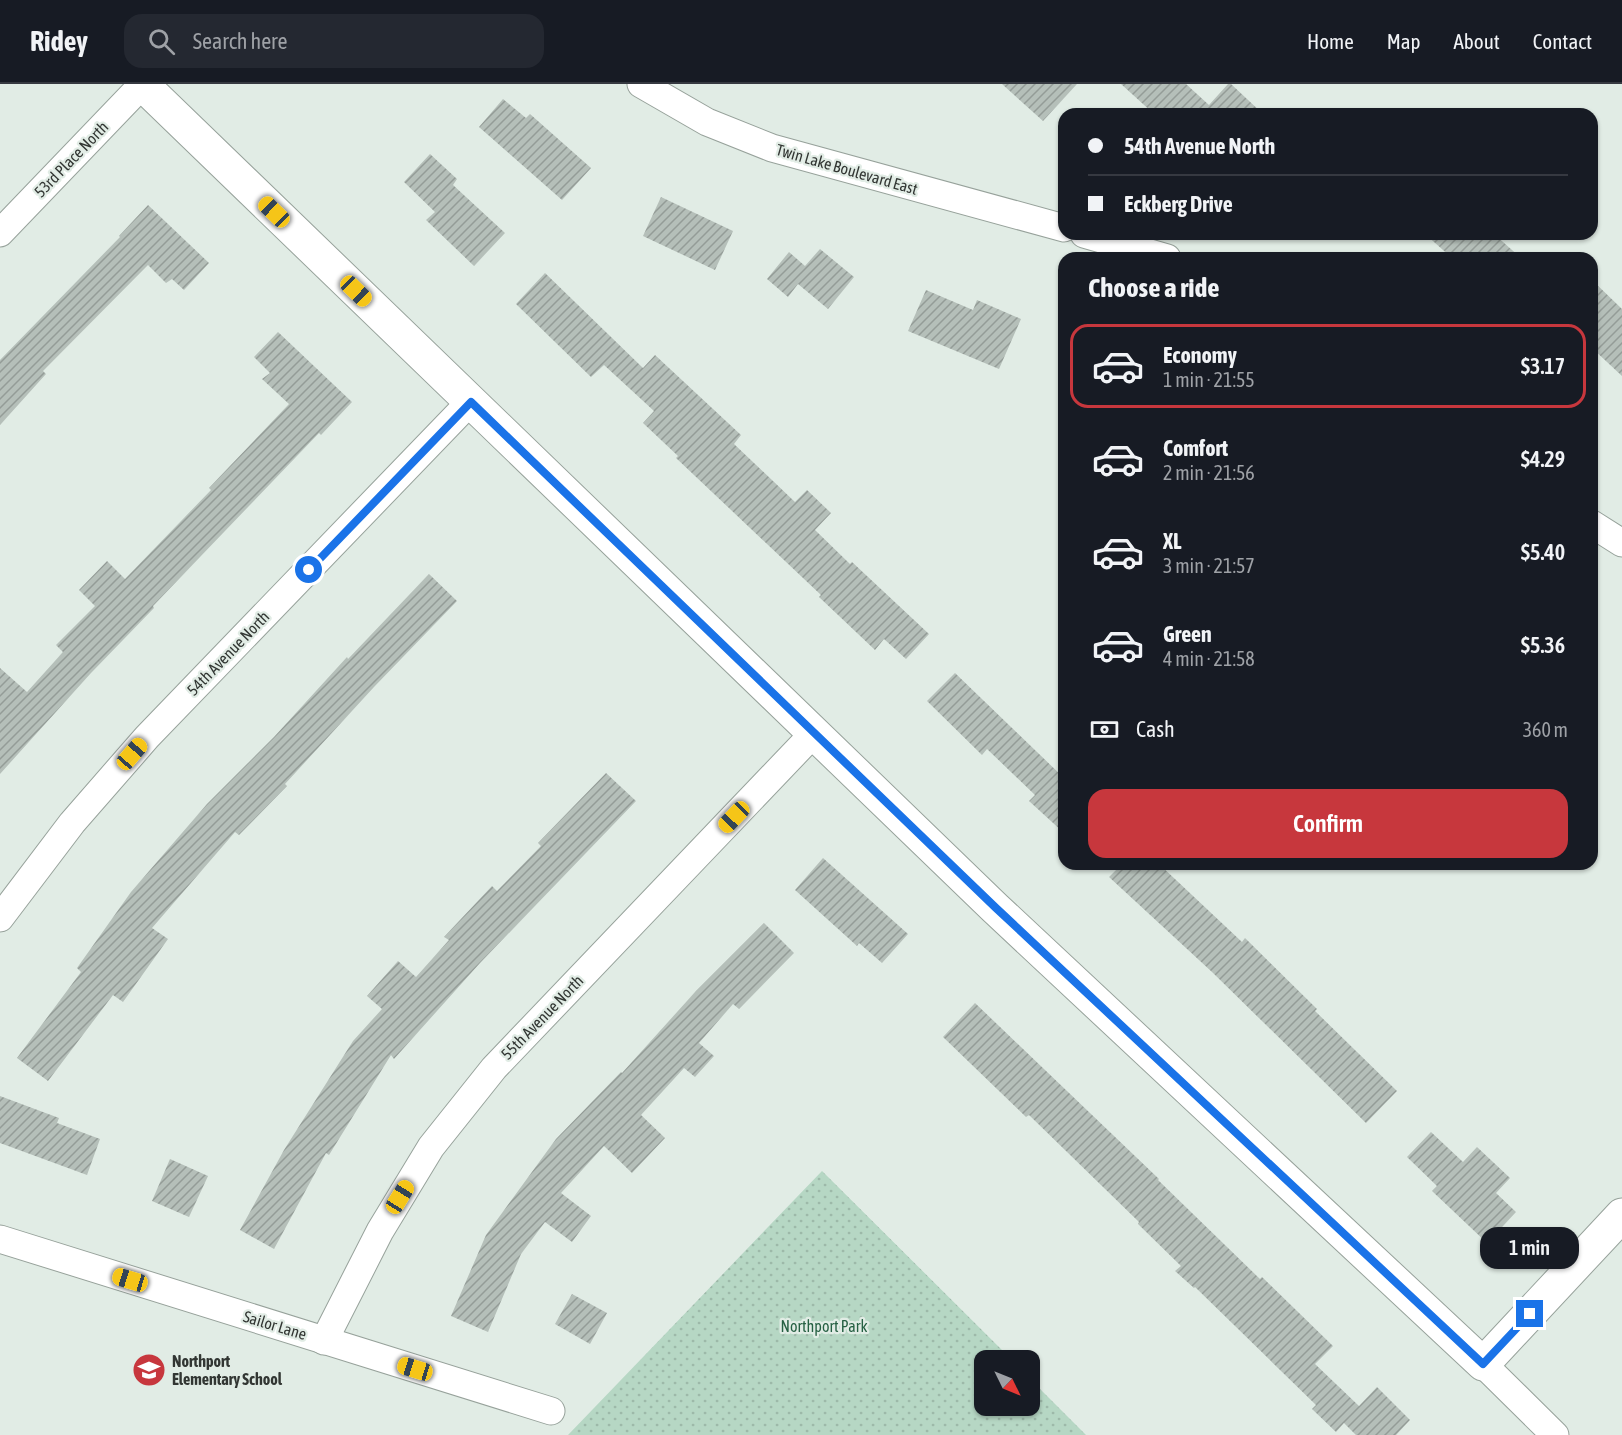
<!DOCTYPE html>
<meta charset="utf-8">
<style>
body{margin:0;font-family:"Asap Condensed",sans-serif;background:#242831;color:#f1f3f6;height:100vh;display:flex;flex-direction:column;font-size:22px;white-space:nowrap}
*{box-sizing:border-box;margin:0}
p{font-size:20px;color:#9ea1a6}
.icon{flex:none;width:33px;height:33px;fill:none;stroke:currentColor;stroke-width:2;stroke-linecap:round;stroke-linejoin:round}
.map{position:relative;flex:1;overflow:hidden}
.side{position:absolute;left:1058px;top:168px;width:540px;height:618px;display:flex;flex-direction:column;background:#171b24;border-radius:18px;box-shadow:0 2px 4px #0004}
.side>*{flex:none}
.guide{position:absolute;left:1058px;top:24px;width:540px;height:132px;border-radius:18px;box-shadow:0 2px 4px #0004;display:grid;align-content:center;height:132px;padding:0 30px;background:#171b24}
.needle{width:39px;rotate:133deg}
.controls{position:absolute;left:974px;top:1266px;display:grid;gap:12px}
.controls a{display:grid;place-items:center;width:66px;height:66px;border-radius:12px;background:#171b24;box-shadow:0 2px 4px #0004;font-size:30px}
.end{position:absolute;width:27px;height:27px;margin:-14px;border:8px solid #1a73e8;background:#fff;box-shadow:0 0 0 3px #fff}
.from{border-radius:50%}
.bubble{position:absolute;height:42px;border-radius:18px;background:#171b24;box-shadow:0 2px 4px #0004;font-size:20px;font-weight:600;line-height:42px;text-align:center}
.car{position:absolute;width:18px;height:36px;margin:-18px -9px;border-radius:8px;box-shadow:0 0 4px 2px #0007;background:linear-gradient(#f5c518 24%,#345 0 40%,#f5c518 0 76%,#345 0 86%,#f5c518 0)}
.guide b{display:flex;align-items:center;gap:21px;height:57px;font-size:22px}
.guide b+b{border-top:2px solid #363941}
.guide i{width:15px;height:15px;background:#f1f3f6}
ul{padding:0;list-style:none}
li{display:flex;align-items:center;gap:18px;height:84px;margin:0 12px 9px;padding:0 18px;border:3px solid transparent;border-radius:18px}
li div{flex:1}
li b{display:block;font-size:22px}
li em{font-style:normal;font-weight:600}
li.selected{border-color:#c7373d}
li>.icon{width:54px;height:54px;stroke-width:1.5}
h2{padding:0 30px;font-size:27px;line-height:72px}
.pay{display:flex;align-items:center;gap:15px;height:66px;padding:0 30px;font-size:22px}
.pay p{margin-inline-start:auto}
.primary-button{display:flex;gap:12px;margin-top:auto;padding:12px 30px}
.primary-button a{flex:1;height:69px;border-radius:18px;background:#c7373d;color:#fff;font-size:24px;font-weight:600;line-height:69px;text-align:center}
header{display:flex;align-items:center;gap:36px;box-sizing:border-box;height:84px;padding:0 30px;background:#171b24;border-bottom:2px solid #363941}
header strong{font-size:28px}
nav{display:flex;gap:33px;margin-inline-start:auto;font-size:21px}
.search{width:420px;height:54px;background:#242831;display:flex;align-items:center;gap:15px;box-sizing:border-box;padding:0 21px;border-radius:18px;color:#9ea1a6;font-size:22px}
.map>svg:first-child{display:block}
.park{fill:url(#park-dots)}
.building{fill:url(#building-hatch)}
.lines{fill:none;stroke-linecap:round;stroke-linejoin:round}
.minor-casing{stroke:#97a29b;stroke-width:29}
.tertiary-casing{stroke:#97a29b;stroke-width:35}
.minor{stroke:#fff;stroke-width:27}
.tertiary{stroke:#fff;stroke-width:33}
.route{stroke:#1a73e8;stroke-width:8}
.labels{text-anchor:middle;dominant-baseline:central;stroke-width:4.5;stroke-linejoin:round;paint-order:stroke}
.street-label{font-size:16px;fill:#323633;stroke:#e1ece5}
.park-label{font-size:16px;fill:#266043;stroke:#e1ece5}
.poi-label{font-size:16px;font-weight:bold;fill:#323633;stroke:#e1ece5;text-anchor:start}
</style>
<header>
<strong>Ridey</strong>
<div class="search"><svg class="icon" aria-label="search" viewBox="0 0 24 24"><circle cx="10" cy="10" r="6"/><path d="M15 15l6 6"/></svg>Search here</div>
<nav><a>Home</a><a>Map</a><a>About</a><a>Contact</a></nav>
</header>
<div class="map">
<svg width="1622" height="1351" viewBox="0 0 1622 1351">
<defs>
<pattern id="park-dots" width="8" height="8" patternUnits="userSpaceOnUse" patternTransform="scale(1.5)"><rect width="8" height="8" fill="#b6d7c4"/><path d="M2 2h.1M6 6h.1" fill="none" stroke="#9db9a9" stroke-width="1.8" stroke-linecap="round"/></pattern>
<pattern id="building-hatch" width="6" height="6" patternUnits="userSpaceOnUse" patternTransform="scale(1.5)"><rect width="6" height="6" fill="#b5bfb9"/><path d="M-1 1l2-2M0 6l6-6M5 7l2-2" fill="none" stroke="#949c97"/></pattern>
</defs>
<rect width="100%" height="100%" fill="#e1ece5"/>
<!-- park -->
<polygon class="park" points="822,1087 1012,1276 984,1276 984,1322 1029,1322 1029,1294 1086,1351 568,1351"/>
<!-- building -->
<g class="building">
<polygon points="1002,0 1077,0 1043,37"/>
<polygon points="1121,0 1186,0 1209,21 1228,0 1231,0 1263,30 1154,30"/>
<polygon points="503,15 526,34 530,30 591,84 562,116 479,43"/>
<polygon points="430,70 457,95 453,101 505,149 474,182 426,136 435,128 404,98"/>
<polygon points="661,113 733,147 715,186 643,152"/>
<polygon points="148,121 209,179 184,206 172,195 166,199 148,181 43,287 46,290 0,341 0,276 120,153 119,152"/>
<polygon points="1425,150 1494,150 1521,174 1452,174"/>
<polygon points="820,165 854,193 828,225 798,200 788,213 767,195 789,168 805,182"/>
<polygon points="545,189 643,284 655,271 741,351 734,360 795,418 807,406 831,429 815,446 850,480 852,478 929,550 906,575 884,555 875,566 819,513 821,511 676,374 678,372 643,339 654,327 604,281 591,293 516,220"/>
<polygon points="1592,196 1622,225 1622,292 1592,264"/>
<polygon points="926,206 973,226 977,216 1021,235 999,285 908,247"/>
<polygon points="278,248 352,318 321,351 319,349 153,522 154,524 91,589 0,690 0,584 27,608 63,568 56,561 95,522 79,506 107,477 125,495 211,406 209,404 289,320 262,295 270,289 254,273"/>
<polygon points="429,490 457,517 374,603 285,700 287,702 239,751 235,748 152,844 168,855 123,918 113,911 48,997 17,974 81,888 77,884 131,808 207,720 274,653 347,573 348,575"/>
<polygon points="955,589 1064,694 1064,749 1029,717 1035,711 987,665 982,671 927,617"/>
<polygon points="606,689 636,717 480,879 394,975 391,971 329,1071 326,1069 274,1165 240,1146 284,1066 353,957 382,925 367,912 398,877 416,893 449,856 444,853 492,802 497,807 541,762 538,759"/>
<polygon points="823,774 908,850 882,879 859,859 857,862 795,806"/>
<polygon points="1122,780 1159,780 1242,858 1245,854 1317,925 1315,927 1397,1007 1366,1039 1212,888 1109,793"/>
<polygon points="764,839 794,869 739,925 733,920 699,959 714,972 695,993 684,984 641,1031 665,1054 632,1089 604,1062 561,1109 591,1132 572,1158 545,1138 521,1170 488,1248 451,1232 486,1151 556,1055 621,988 622,989 696,907"/>
<polygon points="975,919 1159,1095 1158,1096 1260,1195 1262,1193 1333,1262 1315,1280 1359,1322 1377,1303 1410,1336 1396,1351 1356,1351 1344,1339 1336,1348 1312,1325 1316,1321 1195,1203 1194,1204 1175,1187 1181,1182 1138,1140 1139,1138 1029,1031 1026,1033 943,953"/>
<polygon points="0,1012 59,1034 57,1039 100,1055 87,1091 0,1059"/>
<polygon points="1431,1048 1463,1078 1477,1063 1510,1094 1496,1109 1516,1128 1487,1159 1432,1107 1437,1102 1407,1073"/>
<polygon points="170,1075 208,1092 189,1133 152,1117"/>
<polygon points="572,1210 607,1229 590,1260 555,1240"/>
</g>
<g class="lines">
<!-- minor casing -->
<g class="minor-casing">
<g id="minor">
<polyline points="641,0 707,38 772,64 1064,144"/>
<polyline points="0,149 142,1"/>
<polyline points="1084,150 1167,174"/>
<polyline points="1592,440 1622,459"/>
<polyline points="0,834 72,739 147,653 470,318"/>
<polyline points="0,1155 551,1327"/>
<polyline points="324,1257 380,1147 431,1063 494,984 814,649"/>
<polyline points="1483,1280 1555,1351"/>
</g>
</g>
<!-- tertiary casing -->
<g class="tertiary-casing">
<polyline id="tertiary" points="142,0 995,824 1483,1280 1622,1131"/>
</g>
<!-- minor -->
<use href="#minor" class="minor"/>
<!-- tertiary -->
<use href="#tertiary" class="tertiary"/>
</g>
<g class="lines">
<!-- route -->
<polyline class="route" points="309,486 471,318 996,824 1483,1280 1530,1230"/>
</g>
<!-- icons -->
<defs>
<g id="school-disc" transform="scale(1.725)"><circle r="9.5" fill="#c7373d" stroke="#e1ece5"/><path d="M0-5L7-2L0 1L-7-2ZM-4 1L0 2.5L4 1V4Q0 6-4 4Z" fill="#fff"/></g>
</defs>
<g fill-rule="evenodd">
<use href="#school-disc" x="149" y="1286"/>
</g>
<g class="labels">
<!-- street labels -->
<g class="street-label">
<text transform="translate(71 75) rotate(-46)">53rd Place North</text>
<text transform="translate(847 85) rotate(16)">Twin Lake Boulevard East</text>
<text transform="translate(228 569) rotate(-46)">54th Avenue North</text>
<text transform="translate(542 933) rotate(-46)">55th Avenue North</text>
<text transform="translate(275 1241) rotate(17)">Sailor Lane</text>
</g>
<!-- park labels -->
<g class="park-label">
<text x="824" y="1242">Northport Park</text>
</g>
<!-- poi labels -->
<g class="poi-label">
<text x="172" y="1277">Northport<tspan x="172" dy="18">Elementary School</tspan></text>
</g>
</g>
</svg>
<div class="controls">
<a><svg class="needle" viewBox="-14 -14 28 28"><path d="M0-13l5 13h-10z" fill="#e53935"/><path d="M0 13l5-13h-10z" fill="#9ea1a6"/></svg></a>
</div>
<i class="end from" style="left:309px;top:486px"></i>
<i class="end" style="left:1530px;top:1230px"></i>
<div class="bubble" style="left:1480px;top:1143px;width:99px">1 min</div>
<i class="car" style="left:274px;top:128px;rotate:314deg"></i>
<i class="car" style="left:356px;top:207px;rotate:134deg"></i>
<i class="car" style="left:132px;top:670px;rotate:41deg"></i>
<i class="car" style="left:734px;top:733px;rotate:224deg"></i>
<i class="car" style="left:400px;top:1113px;rotate:32deg"></i>
<i class="car" style="left:130px;top:1196px;rotate:287deg"></i>
<i class="car" style="left:415px;top:1285px;rotate:287deg"></i>
<div class="guide">
<b><i class="from"></i>54th Avenue North</b>
<b><i></i>Eckberg Drive</b>
</div>
<section class="side">
<h2>Choose a ride</h2>
<ul>
<li class="selected"><svg class="icon" aria-label="car" viewBox="0 0 24 24"><path d="M5 17H2v-5l4-1 3-4h7l3 4 3 1v5h-3M9 17h6M6 11h13"/><circle cx="7" cy="17" r="2"/><circle cx="17" cy="17" r="2"/></svg><div><b>Economy</b><p>1 min · 21:55</p></div><em>$3.17</em></li>
<li><svg class="icon" aria-label="car" viewBox="0 0 24 24"><path d="M5 17H2v-5l4-1 3-4h7l3 4 3 1v5h-3M9 17h6M6 11h13"/><circle cx="7" cy="17" r="2"/><circle cx="17" cy="17" r="2"/></svg><div><b>Comfort</b><p>2 min · 21:56</p></div><em>$4.29</em></li>
<li><svg class="icon" aria-label="car" viewBox="0 0 24 24"><path d="M5 17H2v-5l4-1 3-4h7l3 4 3 1v5h-3M9 17h6M6 11h13"/><circle cx="7" cy="17" r="2"/><circle cx="17" cy="17" r="2"/></svg><div><b>XL</b><p>3 min · 21:57</p></div><em>$5.40</em></li>
<li><svg class="icon" aria-label="car" viewBox="0 0 24 24"><path d="M5 17H2v-5l4-1 3-4h7l3 4 3 1v5h-3M9 17h6M6 11h13"/><circle cx="7" cy="17" r="2"/><circle cx="17" cy="17" r="2"/></svg><div><b>Green</b><p>4 min · 21:58</p></div><em>$5.36</em></li>
</ul>
<div class="pay"><svg class="icon" aria-label="cash" viewBox="0 0 24 24"><path d="M3 7h18v10H3z"/><circle cx="12" cy="12" r="2"/></svg>Cash<p>360 m</p></div>
<div class="primary-button"><a>Confirm</a></div>
</section>
</div>
